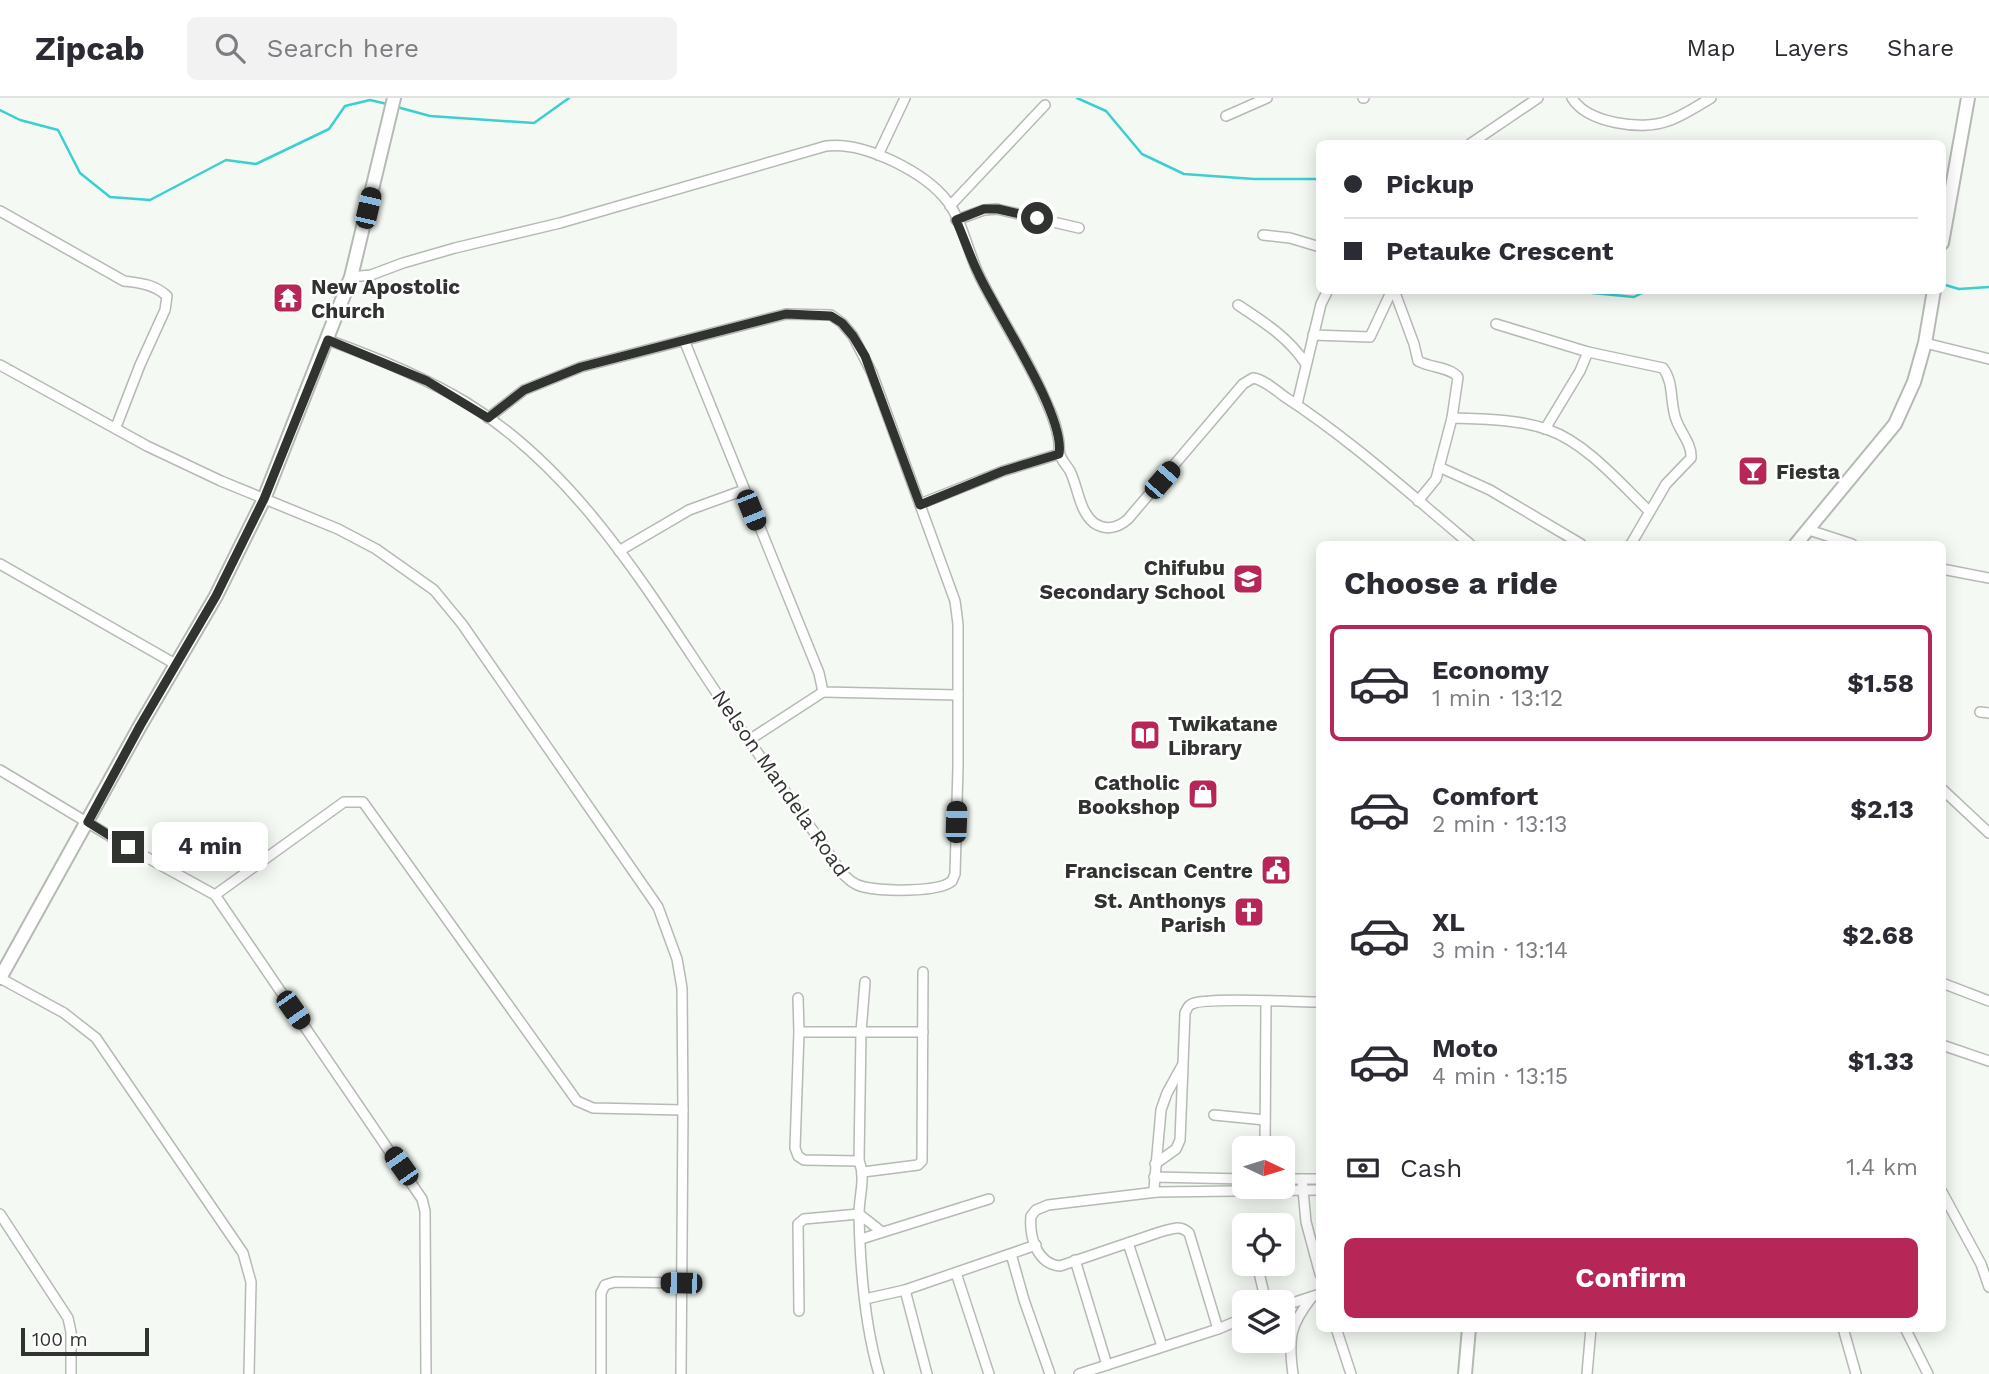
<!DOCTYPE html>
<meta charset="utf-8">
<style>
body{margin:0;font-family:"Work Sans",sans-serif;background:#f2f2f3;color:#2b2b33;height:100vh;display:flex;flex-direction:column;font-size:26px;white-space:nowrap}
*{box-sizing:border-box;margin:0}
p{font-size:23px;color:#7c7c81}
.icon{flex:none;width:38px;height:38px;fill:none;stroke:currentColor;stroke-width:2;stroke-linecap:round;stroke-linejoin:round}
.map{position:relative;flex:1;overflow:hidden}
.panel{position:absolute;left:1316px;top:443px;width:630px;height:791px;display:flex;flex-direction:column;background:#fff;border-radius:10px;box-shadow:0 4px 18px #0003}
.panel>*{flex:none}
.banner{position:absolute;left:1316px;top:42px;width:630px;height:154px;border-radius:10px;box-shadow:0 4px 18px #0003;display:grid;align-content:center;height:154px;padding:0 28px;background:#fff}
.needle{width:46px;rotate:94deg}
.buttons{position:absolute;left:1232px;top:1038px;display:grid;gap:14px}
.buttons a{display:grid;place-items:center;width:63px;height:63px;border-radius:10px;background:#fff;box-shadow:0 4px 18px #0003;font-size:35px}
.scale{position:absolute;left:21px;bottom:18px;width:128px;box-sizing:border-box;padding-left:7px;border:4px solid #313331;border-top:0;font-size:19px;line-height:24px;white-space:nowrap;color:#313331;-webkit-text-stroke:5px #fff;paint-order:stroke}
.end{position:absolute;width:32px;height:32px;margin:-16px;border:9px solid #313331;background:#fff;box-shadow:0 0 0 4px #fff}
.from{border-radius:50%}
.bubble{position:absolute;height:49px;border-radius:10px;background:#fff;box-shadow:0 4px 18px #0003;font-size:23px;font-weight:700;line-height:49px;text-align:center}
.car{position:absolute;width:21px;height:42px;margin:-21px -10px;border-radius:9px;box-shadow:0 0 5px 2px #0007;background:linear-gradient(#222 24%,#8ab4d8 0 40%,#222 0 76%,#8ab4d8 0 86%,#222 0)}
.banner b{display:flex;align-items:center;gap:24px;height:66px;font-size:26px}
.banner b+b{border-top:2px solid #e1e1e2}
.banner i{width:18px;height:18px;background:#2b2b33}
ul{padding:0;list-style:none}
li{display:flex;align-items:center;gap:21px;height:116px;margin:0 14px 10px;padding:0 14px;border:4px solid transparent;border-radius:10px}
li div{flex:1}
li b{display:block;font-size:26px}
li em{font-style:normal;font-weight:700}
li.current{border-color:#b62758}
li>.icon{width:63px;height:63px;stroke-width:1.5}
h2{padding:0 28px;font-size:32px;line-height:84px}
.pay{display:flex;align-items:center;gap:18px;height:77px;padding:0 28px;font-size:26px}
.pay p{margin-inline-start:auto}
.primary-button{display:flex;gap:14px;margin-top:auto;padding:14px 28px}
.primary-button a{flex:1;height:80px;border-radius:10px;background:#b62758;color:#fff;font-size:28px;font-weight:700;line-height:80px;text-align:center}
header{display:flex;align-items:center;gap:42px;box-sizing:border-box;height:98px;padding:0 35px;background:#fff;border-bottom:2px solid #e1e1e2}
header strong{font-size:33px}
nav{display:flex;gap:38px;margin-inline-start:auto;font-size:24px}
.search{width:490px;height:63px;background:#f2f2f3;display:flex;align-items:center;gap:18px;box-sizing:border-box;padding:0 24px;border-radius:10px;color:#7c7c81;font-size:26px}
.map>svg:first-child{display:block}
.lines{fill:none;stroke-linecap:round;stroke-linejoin:round}
.stream{stroke:#3ccfcf;stroke-width:2.5}
.street-casing{stroke:#b5bab4;stroke-width:12}
.secondary-casing{stroke:#b5bab4;stroke-width:16}
.street{stroke:#fff;stroke-width:9}
.secondary{stroke:#fff;stroke-width:12}
.route{stroke:#313331;stroke-width:9}
.labels{text-anchor:middle;dominant-baseline:central;stroke-width:5;stroke-linejoin:round;paint-order:stroke}
.poi-label{font-size:21px;font-weight:bold;fill:#313331;stroke:#fff;text-anchor:end}
.street-label{font-size:21px;fill:#313331;stroke:#fff}
</style>
<header>
<strong>Zipcab</strong>
<div class="search"><svg class="icon" aria-label="search" viewBox="0 0 24 24"><circle cx="10" cy="10" r="6"/><path d="M15 15l6 6"/></svg>Search here</div>
<nav><a>Map</a><a>Layers</a><a>Share</a></nav>
</header>
<div class="map">
<svg width="1989" height="1276" viewBox="0 0 1989 1276">
<rect width="100%" height="100%" fill="#f4f9f3"/>
<g class="lines">
<!-- stream -->
<g class="stream">
<polyline points="1077,0 1106,13 1142,56 1184,76 1254,81 1320,81"/>
<polyline points="397,9 430,18 534,25 569,0"/>
<polyline points="0,12 20,22 58,32 80,75 110,99 150,102 226,62 256,66 329,31 345,8 370,2 387,6"/>
<polyline points="1942,186 1959,191 1989,189"/>
<polyline points="1562,192 1634,199 1648,192"/>
</g>
<!-- street casing -->
<g class="street-casing">
<g id="street">
<polyline points="1363,0 1364,0"/>
<path d="M1572,0C1587,25 1642,33 1668,23C1683,18 1697,8 1711,0"/>
<polyline points="1226,18 1267,0"/>
<polyline points="1470,46 1538,0"/>
<polyline points="878,57 905,0"/>
<polyline points="950,108 1045,7"/>
<path d="M0,113L124,183C140,185 154,186 167,198L165,212L140,267L116,329"/>
<polyline points="956,122 984,112 997,111 1079,130"/>
<polyline points="1263,137 1290,140 1320,149"/>
<path d="M351,179L371,177L403,165L455,150L560,125L826,48C864,43 925,74 948,104C963,125 968,154 979,177C999,218 1026,257 1044,299C1050,312 1056,325 1058,339C1060,345 1058,354 1061,359C1063,364 1067,368 1070,373C1078,389 1079,413 1094,425C1106,433 1118,430 1128,421L1243,286L1253,280C1265,282 1275,292 1285,299C1351,342 1410,396 1470,446"/>
<path d="M1394,192L1414,246L1418,263C1431,270 1450,269 1458,279L1452,320L1436,381L1418,403"/>
<path d="M1238,207C1264,224 1289,240 1306,266"/>
<polyline points="1496,226 1588,254 1580,273 1545,331"/>
<polyline points="1313,237 1370,239 1392,192"/>
<path d="M328,242C375,259 424,279 467,305C582,376 652,500 726,609C763,665 805,718 841,774C848,781 854,787 864,789C882,793 938,795 952,783L955,776L958,669V526L955,503L872,275L853,238L842,225L831,217L786,216L581,269L524,292L488,320"/>
<polyline points="684,242 819,575 823,594 958,597"/>
<polyline points="1925,245 1989,261"/>
<path d="M1588,254L1663,270C1675,286 1669,306 1677,324C1682,336 1692,347 1691,360L1666,386L1631,446"/>
<polyline points="0,267 147,348 221,383 338,431 376,451 434,492 462,526 658,809 677,861 682,890 683,1012 681,1276"/>
<polyline points="1297,306 1321,206 1328,192"/>
<path d="M1452,320C1483,321 1519,321 1549,332C1586,345 1621,386 1649,413"/>
<polyline points="1439,369 1490,392 1581,446"/>
<polyline points="920,406 1003,373 1059,356"/>
<polyline points="1809,432 1852,446"/>
<polyline points="619,453 689,412 744,392"/>
<polyline points="0,466 177,567"/>
<polyline points="1942,471 1989,480"/>
<polyline points="1980,614 1989,615"/>
<polyline points="749,642 823,594"/>
<polyline points="0,672 128,749 215,797 422,1101 425,1113 426,1276"/>
<polyline points="1942,691 1989,735"/>
<polyline points="215,797 344,704 363,704 577,1003 593,1010 683,1012"/>
<polyline points="0,880 64,915 96,940 243,1155 251,1184 249,1276"/>
<path d="M865,884L861,934L859,1063C866,1080 859,1097 859,1116C860,1169 864,1225 879,1276"/>
<polyline points="1942,885 1989,903"/>
<polyline points="798,900 799,934 795,1050 798,1058 804,1062 859,1063"/>
<polyline points="799,934 923,934"/>
<polyline points="1942,947 1989,963"/>
<polyline points="1214,1017 1265,1022"/>
<polyline points="1265,1050 1266,904"/>
<polyline points="1155,1066 1176,1051 1180,1042 1183,968"/>
<polyline points="863,1074 918,1067 922,1063 923,874"/>
<polyline points="1154,1079 1244,1081"/>
<polyline points="1283,1081 1320,1081"/>
<polyline points="1302,1081 1306,1124 1320,1176"/>
<path d="M1157,1094L1154,1091L1161,1012L1167,995L1183,966L1185,915C1187,911 1188,907 1192,906C1204,899 1299,904 1320,904"/>
<polyline points="1942,1094 1981,1166 1989,1189"/>
<polyline points="0,1116 68,1220 71,1234 71,1276"/>
<polyline points="861,1141 989,1101"/>
<polyline points="1128,1145 1162,1248"/>
<polyline points="1011,1156 1024,1202 1050,1276"/>
<polyline points="1075,1162 1107,1267"/>
<polyline points="1257,1166 1266,1204"/>
<polyline points="956,1175 989,1276"/>
<polyline points="905,1192 927,1276"/>
<polyline points="865,1201 905,1192 1036,1147"/>
<polyline points="1283,1208 1320,1196"/>
<polyline points="799,1213 798,1126 804,1121 859,1116 882,1134"/>
<polyline points="1336,1230 1351,1276"/>
<polyline points="1843,1230 1856,1276"/>
<polyline points="1905,1230 1928,1276"/>
<path d="M1218,1231L1189,1135C1180,1126 1172,1131 1160,1134L1060,1168C1037,1166 1029,1139 1031,1118L1036,1112L1048,1107L1157,1094L1320,1092"/>
<polyline points="601,1276 601,1195 605,1187 615,1184 681,1185"/>
<polyline points="1079,1276 1218,1231 1244,1220"/>
<path d="M1293,1276C1288,1240 1290,1227 1312,1199"/>
<polyline points="1587,1276 1591,1230"/>
</g>
</g>
<!-- secondary casing -->
<g class="secondary-casing">
<g id="secondary">
<polyline points="1942,145 1968,0"/>
<polyline points="1796,446 1895,326 1914,284 1925,245 1934,192"/>
<polyline points="0,880 140,628 216,498 264,401 351,179 394,0"/>
<polyline points="1465,1276 1469,1230"/>
</g>
</g>
<!-- street -->
<use href="#street" class="street"/>
<!-- secondary -->
<use href="#secondary" class="secondary"/>
</g>
<g class="lines">
<!-- route -->
<path class="route" d="M128,749L88,724L140,628L216,498L264,401L328,242L427,283L488,320L524,292L581,269L786,216L831,218L842,225L853,238L865,258L920,407L1003,373L1059,356C1066,318 997,216 979,177C970,159 964,140 956,122L984,111H998L1037,120"/>
</g>
<!-- icons -->
<defs>
<g id="temple-square" transform="scale(1.575)"><rect x="-9" y="-9" width="18" height="18" rx="4" fill="#b62758" stroke="#fff"/><path d="M0-6L5-2H3V0L6.5 2.5H4V6H1.5V3h-3V6H-4V2.5H-6.5L-3 0V-2H-5Z" fill="#fff"/></g>
<g id="bar-square" transform="scale(1.575)"><rect x="-9" y="-9" width="18" height="18" rx="4" fill="#b62758" stroke="#fff"/><path d="M-6-5H6L.8 .8V4.5H3.5V6h-7V4.5H-.8V.8Z" fill="#fff"/></g>
<g id="school-square" transform="scale(1.575)"><rect x="-9" y="-9" width="18" height="18" rx="4" fill="#b62758" stroke="#fff"/><path d="M0-5L7-2L0 1L-7-2ZM-4 1L0 2.5L4 1V4Q0 6-4 4Z" fill="#fff"/></g>
<g id="library-square" transform="scale(1.575)"><rect x="-9" y="-9" width="18" height="18" rx="4" fill="#b62758" stroke="#fff"/><path d="M-6-4Q-3-5.5-.7-3.5V5Q-3 3-6 4ZM6-4Q3-5.5 .7-3.5V5Q3 3 6 4Z" fill="#fff"/></g>
<g id="shop-square" transform="scale(1.575)"><rect x="-9" y="-9" width="18" height="18" rx="4" fill="#b62758" stroke="#fff"/><path d="M-5-2.5h2.3a2.7 3.5 0 0 1 5.4 0H5L5.5 6h-11ZM-1.5-2.5h3a1.5 2.3 0 0 0-3 0Z" fill="#fff"/></g>
<g id="civic-square" transform="scale(1.575)"><rect x="-9" y="-9" width="18" height="18" rx="4" fill="#b62758" stroke="#fff"/><path d="M-.6-6.5H3V-4.5H.6V-3L4-1V1h2V6H-6V1h2V-1L-.6-3ZM-1.2 2.5V6h2.4V2.5Z" fill="#fff"/></g>
<g id="church-square" transform="scale(1.575)"><rect x="-9" y="-9" width="18" height="18" rx="4" fill="#b62758" stroke="#fff"/><path d="M-1.2-6h2.4v3.5h3.3v2.4h-3.3V6h-2.4V-.1h-3.3v-2.4h3.3Z" fill="#fff"/></g>
</defs>
<g fill-rule="evenodd">
<use href="#temple-square" x="288" y="200"/>
<use href="#bar-square" x="1753" y="373"/>
<use href="#school-square" x="1248" y="481"/>
<use href="#library-square" x="1145" y="637"/>
<use href="#shop-square" x="1203" y="696"/>
<use href="#civic-square" x="1276" y="772"/>
<use href="#church-square" x="1249" y="814"/>
</g>
<g class="labels">
<!-- poi labels -->
<g class="poi-label">
<text x="311" y="188" text-anchor="start">New Apostolic<tspan x="311" dy="24">Church</tspan></text>
<text x="1776" y="373" text-anchor="start">Fiesta</text>
<text x="1225" y="469">Chifubu<tspan x="1225" dy="24">Secondary School</tspan></text>
<text x="1168" y="625" text-anchor="start">Twikatane<tspan x="1168" dy="24">Library</tspan></text>
<text x="1180" y="684">Catholic<tspan x="1180" dy="24">Bookshop</tspan></text>
<text x="1253" y="772">Franciscan Centre</text>
<text x="1226" y="802">St. Anthonys<tspan x="1226" dy="24">Parish</tspan></text>
</g>
<!-- street labels -->
<g class="street-label">
<text transform="translate(781 685) rotate(55)">Nelson Mandela Road</text>
</g>
</g>
</svg>
<div class="buttons">
<a><svg class="needle" viewBox="-14 -14 28 28"><path d="M0-13l5 13h-10z" fill="#e53935"/><path d="M0 13l5-13h-10z" fill="#7c7c81"/></svg></a>
<a><svg class="icon" aria-label="locate" viewBox="0 0 24 24"><circle cx="12" cy="12" r="6"/><path d="M12 2v4M12 18v4M2 12h4M18 12h4"/></svg></a>
<a><svg class="icon" aria-label="layers" viewBox="0 0 24 24"><path d="M12 4l9 5-9 5-9-5zM3 14l9 5 9-5"/></svg></a>
</div>
<div class="scale">100 m</div>
<i class="end from" style="left:1037px;top:120px"></i>
<i class="end" style="left:128px;top:749px"></i>
<div class="bubble" style="left:152px;top:724px;width:116px">4 min</div>
<i class="car" style="left:368px;top:110px;rotate:13deg"></i>
<i class="car" style="left:1162px;top:382px;rotate:41deg"></i>
<i class="car" style="left:751px;top:412px;rotate:158deg"></i>
<i class="car" style="left:956px;top:724px;rotate:2deg"></i>
<i class="car" style="left:293px;top:912px;rotate:145deg"></i>
<i class="car" style="left:401px;top:1068px;rotate:325deg"></i>
<i class="car" style="left:681px;top:1185px;rotate:271deg"></i>
<div class="banner">
<b><i class="from"></i>Pickup</b>
<b><i></i>Petauke Crescent</b>
</div>
<section class="panel">
<h2>Choose a ride</h2>
<ul>
<li class="current"><svg class="icon" aria-label="car" viewBox="0 0 24 24"><path d="M5 17H2v-5l4-1 3-4h7l3 4 3 1v5h-3M9 17h6M6 11h13"/><circle cx="7" cy="17" r="2"/><circle cx="17" cy="17" r="2"/></svg><div><b>Economy</b><p>1 min · 13:12</p></div><em>$1.58</em></li>
<li><svg class="icon" aria-label="car" viewBox="0 0 24 24"><path d="M5 17H2v-5l4-1 3-4h7l3 4 3 1v5h-3M9 17h6M6 11h13"/><circle cx="7" cy="17" r="2"/><circle cx="17" cy="17" r="2"/></svg><div><b>Comfort</b><p>2 min · 13:13</p></div><em>$2.13</em></li>
<li><svg class="icon" aria-label="car" viewBox="0 0 24 24"><path d="M5 17H2v-5l4-1 3-4h7l3 4 3 1v5h-3M9 17h6M6 11h13"/><circle cx="7" cy="17" r="2"/><circle cx="17" cy="17" r="2"/></svg><div><b>XL</b><p>3 min · 13:14</p></div><em>$2.68</em></li>
<li><svg class="icon" aria-label="car" viewBox="0 0 24 24"><path d="M5 17H2v-5l4-1 3-4h7l3 4 3 1v5h-3M9 17h6M6 11h13"/><circle cx="7" cy="17" r="2"/><circle cx="17" cy="17" r="2"/></svg><div><b>Moto</b><p>4 min · 13:15</p></div><em>$1.33</em></li>
</ul>
<div class="pay"><svg class="icon" aria-label="cash" viewBox="0 0 24 24"><path d="M3 7h18v10H3z"/><circle cx="12" cy="12" r="2"/></svg>Cash<p>1.4 km</p></div>
<div class="primary-button"><a>Confirm</a></div>
</section>
</div>
